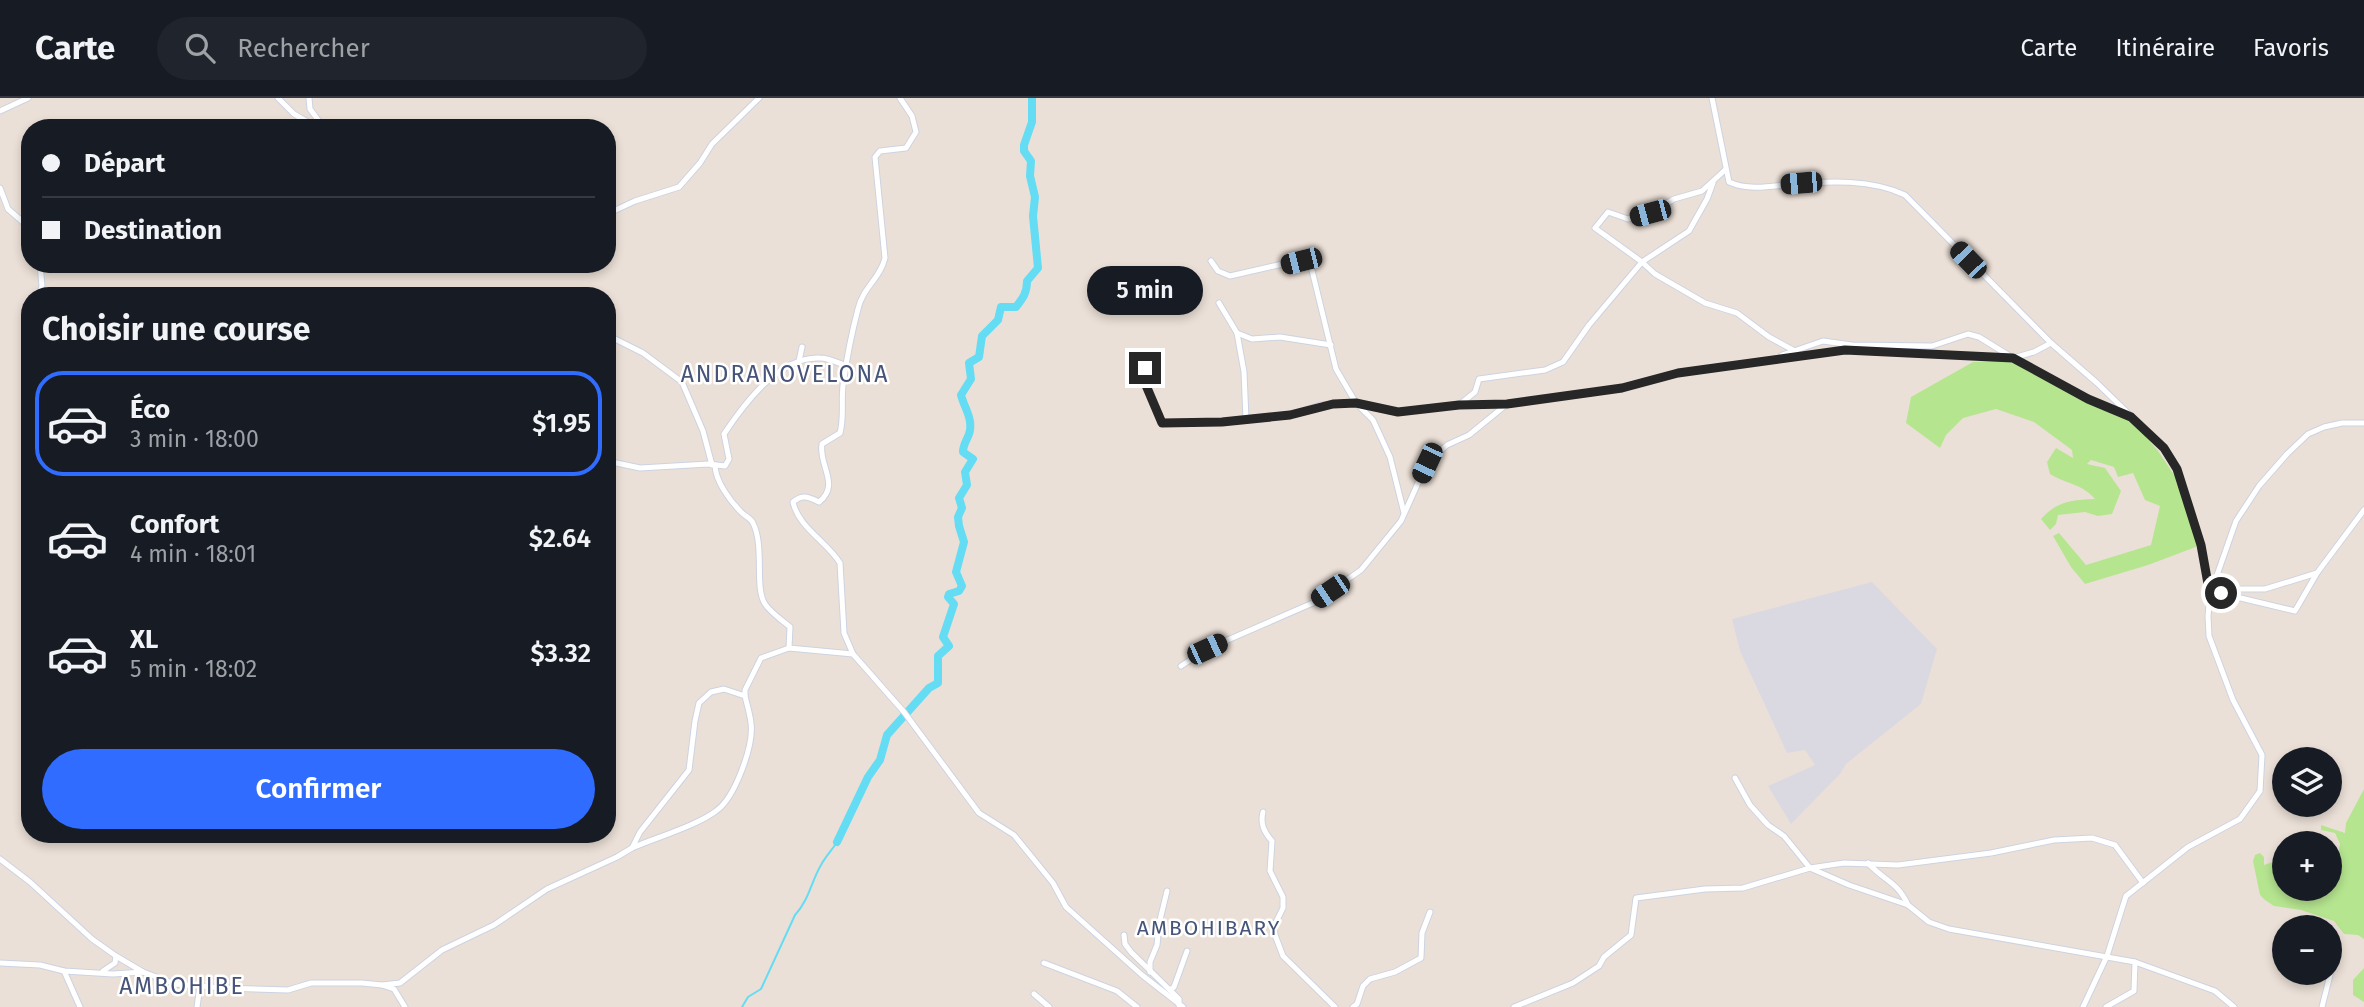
<!DOCTYPE html>
<html lang="fr">
<meta charset="utf-8">
<style>
body{margin:0;font-family:"Fira Sans",sans-serif;background:#20242c;color:#f1f3f6;height:100vh;display:flex;flex-direction:column;font-size:26px;white-space:nowrap}
*{box-sizing:border-box;margin:0}
p{font-size:23px;color:#9ea1a6}
.icon{flex:none;width:38px;height:38px;fill:none;stroke:currentColor;stroke-width:2;stroke-linecap:round;stroke-linejoin:round}
.map{position:relative;flex:1;overflow:hidden}
.drawer{position:absolute;left:21px;top:189px;width:595px;height:556px;display:flex;flex-direction:column;background:#171b24;border-radius:28px;box-shadow:0 4px 10px #0003}
.drawer>*{flex:none}
.guide{position:absolute;left:21px;top:21px;width:595px;height:154px;border-radius:28px;box-shadow:0 4px 10px #0003;display:grid;align-content:center;height:154px;padding:0 21px;background:#171b24}
.buttons{position:absolute;left:2272px;top:649px;display:grid;gap:14px}
.buttons a{display:grid;place-items:center;width:70px;height:70px;border-radius:50%;background:#171b24;box-shadow:0 4px 10px #0003;font-size:35px}
.end{position:absolute;width:32px;height:32px;margin:-16px;border:9px solid #272727;background:#fff;box-shadow:0 0 0 4px #fff}
.from{border-radius:50%}
.bubble{position:absolute;height:49px;border-radius:24px;background:#171b24;box-shadow:0 4px 10px #0003;font-size:23px;font-weight:600;line-height:49px;text-align:center}
.car{position:absolute;width:21px;height:42px;margin:-21px -10px;border-radius:9px;box-shadow:0 0 5px 2px #0007;background:linear-gradient(#222 24%,#8ab4d8 0 40%,#222 0 76%,#8ab4d8 0 86%,#222 0)}
.guide b{display:flex;align-items:center;gap:24px;height:66px;font-size:26px}
.guide b+b{border-top:2px solid #363941}
.guide i{width:18px;height:18px;background:#f1f3f6}
ul{padding:0;list-style:none}
li{display:flex;align-items:center;gap:21px;height:105px;margin:0 14px 10px;padding:0 7px;border:4px solid transparent;border-radius:28px}
li div{flex:1}
li b{display:block;font-size:26px}
li em{font-style:normal;font-weight:600}
li.current{border-color:#306cff}
li>.icon{width:63px;height:63px;stroke-width:1.5}
h2{padding:0 21px;font-size:32px;line-height:84px}
.action{display:flex;gap:14px;margin-top:auto;padding:14px 21px}
.action a{flex:1;height:80px;border-radius:42px;background:#306cff;color:#fff;font-size:28px;font-weight:600;line-height:80px;text-align:center}
header{display:flex;align-items:center;gap:42px;box-sizing:border-box;height:98px;padding:0 35px;background:#171b24;border-bottom:2px solid #363941}
header strong{font-size:33px}
nav{display:flex;gap:38px;margin-inline-start:auto;font-size:24px}
.search{width:490px;height:63px;background:#20242c;display:flex;align-items:center;gap:18px;box-sizing:border-box;padding:0 24px;border-radius:38px;color:#9ea1a6;font-size:26px}
.map>svg:first-child{display:block}
.industrial{fill:#dad9e2}
.green{fill:#b6e590}
.lines{fill:none;stroke-linecap:round;stroke-linejoin:round}
.stream{stroke:#63dcf4;stroke-width:2}
.river{stroke:#63dcf4;stroke-width:8}
.minor-casing{stroke:#ccd3e1;stroke-width:7}
.minor{stroke:#fff;stroke-width:5}
.route{stroke:#272727;stroke-width:9}
.labels{text-anchor:middle;dominant-baseline:central;stroke-width:5;stroke-linejoin:round;paint-order:stroke}
.neighbourhood-label{font-size:21px;letter-spacing:2px;fill:#465479;stroke:#fff}
.quarter-label{font-size:23px;letter-spacing:2px;fill:#465479;stroke:#fff}
</style>
<header>
<strong>Carte</strong>
<div class="search"><svg class="icon" aria-label="search" viewBox="0 0 24 24"><circle cx="10" cy="10" r="6"/><path d="M15 15l6 6"/></svg>Rechercher</div>
<nav><a>Carte</a><a>Itinéraire</a><a>Favoris</a></nav>
</header>
<div class="map">
<svg width="2364" height="909" viewBox="0 0 2364 909">
<rect width="100%" height="100%" fill="#ebe0d7"/>
<!-- industrial -->
<polygon class="industrial" points="1872,484 1937,551 1921,606 1846,666 1840,676 1791,726 1768,688 1815,667 1805,652 1787,655 1740,553 1732,521"/>
<!-- green -->
<g class="green">
<path d="M2015,262L2106,313L2132,322L2158,353L2179,384L2201,447L2148,467L2085,486L2071,469L2053,438L2059,435L2086,467L2151,447L2160,408L2145,402L2133,375L2118,379L2114,369L2091,362L2087,366L2105,370L2121,393L2112,416L2098,418L2085,414L2058,417L2056,426L2050,432L2041,421C2057,403 2072,402 2095,401C2081,385 2068,387 2050,376L2047,364L2056,350L2073,360L2072,352L2034,324L1996,311L1963,320L1946,337L1940,350L1906,325L1911,299L1973,264Z"/>
<polygon points="2364,691 2364,841 2358,837 2344,836 2334,823 2301,812 2274,808 2265,802 2260,797 2253,763 2255,757 2260,755 2264,759 2264,767 2284,760 2284,791 2329,791 2329,770 2336,764 2339,751 2340,746 2335,735 2321,732 2321,727 2345,735 2346,725"/>
<polygon points="2364,870 2364,904 2353,897 2353,882"/>
</g>
<g class="lines">
<!-- stream -->
<path class="stream" d="M742,909L748,899L761,891L795,817C809,802 811,784 821,767C825,759 832,752 837,744"/>
<!-- river -->
<path class="river" d="M837,744L868,679L880,662L887,637L929,590L938,585V558L949,548L943,539L954,506L948,499L949,496L959,493L962,488L956,474L964,444L959,428L958,419L962,410L959,400L967,387L965,374L973,361L963,354C963,345 969,340 970,332C972,319 964,309 961,297L971,281L969,265L979,259L982,238L998,222L1001,209H1016C1023,200 1027,195 1027,183L1038,170L1033,118L1035,99L1030,78L1031,63L1024,53V47L1032,24V0"/>
<!-- minor casing -->
<g class="minor-casing">
<g id="minor">
<polyline points="278,0 294,16 318,30"/>
<polyline points="309,0 310,11 324,30"/>
<path d="M900,0L912,18L916,34L906,50L880,53L875,59L885,160C880,181 863,189 858,211C852,234 847,258 844,281C840,299 845,316 840,335L822,346C818,367 841,387 819,404C808,399 803,396 793,404C798,429 827,444 840,465L844,535L853,556L904,614L979,715L1014,737L1053,785L1066,809L1142,877L1183,909"/>
<path d="M1712,0L1729,84C1749,93 1772,88 1793,86C1829,83 1872,81 1905,97L2051,245L2097,285L2164,350L2177,371L2201,447L2210,497L2239,491H2265L2317,475"/>
<polyline points="0,13 28,0"/>
<polyline points="1713,85 1707,101 1689,133 1642,164 1655,176 1705,205 1737,215 1769,239 1793,252"/>
<polyline points="0,90 8,111 23,124 30,141"/>
<polyline points="607,116 635,103 679,89 700,65 712,46 759,0"/>
<polyline points="1211,163 1218,173 1230,178 1309,160 1336,271 1356,305 1373,322 1390,359 1404,415"/>
<polyline points="39,198 42,188 40,166"/>
<polyline points="1219,205 1237,235 1252,241 1280,239 1331,247"/>
<polyline points="607,237 643,255 682,284 703,333 712,367"/>
<polyline points="1782,257 1823,243 1852,247 1932,248 1968,236 1979,239 2013,260 2034,254 2051,245"/>
<polyline points="799,263 802,249"/>
<polyline points="1145,270 1145,285 1162,325 1221,324 1246,321 1244,274 1237,235"/>
<polyline points="1459,307 1475,294 1479,281 1545,272 1563,264 1589,227 1642,164 1595,130 1608,114 1628,121 1650,115 1674,101 1702,93 1725,72"/>
<polyline points="1246,321 1290,317 1320,307 1333,306 1356,305 1398,314 1459,307 1507,306 1622,290 1678,275 1845,252 2013,260 2088,301 2131,319"/>
<path d="M607,363L640,370L708,366L725,368L729,361L724,336C744,306 779,258 820,260C829,260 838,265 847,268"/>
<path d="M715,367C715,383 731,404 741,414C746,419 751,420 753,425C765,449 754,489 765,506C771,515 782,522 790,529L789,550"/>
<polyline points="2224,496 2295,513 2317,475 2364,412"/>
<polyline points="1181,568 1207,551 1315,504 1361,472 1401,423 1427,365 1447,347 1469,337 1507,306"/>
<polyline points="1735,680 1750,707 1768,727 1784,738 1810,770 1844,765 1898,767 1991,755 2054,742 2092,740 2115,747 2143,785"/>
<path d="M1263,714C1260,726 1264,734 1272,743L1270,773L1283,799V810L1274,828L1275,837L1283,858L1335,909"/>
<path d="M632,750C655,740 698,727 716,713C735,700 754,647 751,625C750,616 747,607 745,598"/>
<polyline points="0,761 30,784 92,841 116,858 115,865 103,873"/>
<path d="M1868,765C1883,782 1897,783 1908,807"/>
<polyline points="1124,837 1125,846 1131,854 1179,901 1179,907"/>
<polyline points="116,858 143,874"/>
<polyline points="0,865 40,867 64,873 113,876 143,874 175,886 222,890 288,892 311,885 362,885 382,887 400,885 442,852 494,827 547,791 617,759 632,750 640,734 689,672 695,623 699,605 711,594 724,591 745,598 745,592 761,560 789,550 853,556"/>
<polyline points="1044,865 1117,893 1137,909"/>
<polyline points="64,873 80,909"/>
<polyline points="1150,874 1150,864 1157,847 1159,826 1167,793"/>
<polyline points="382,887 394,891 405,909"/>
<polyline points="1170,892 1174,889 1187,853"/>
<polyline points="1034,896 1049,909"/>
<polyline points="197,909 200,888"/>
<polyline points="1353,909 1357,906 1363,888 1370,881 1395,874 1421,860 1422,835 1430,814"/>
<polyline points="1514,909 1573,885 1599,868 1604,859 1631,837 1636,800 1705,791 1743,790 1810,770 1849,787 1908,807 1929,824 1949,831 2135,864 2215,893 2234,909"/>
<polyline points="2083,909 2107,858 2126,798 2188,749 2240,721 2260,693 2262,657 2233,602 2209,538 2208,518 2210,497 2236,423 2259,388 2287,356 2308,336 2324,329 2342,325 2364,325"/>
<polyline points="2106,909 2134,893 2135,864"/>
<polyline points="2322,909 2332,869 2335,866"/>
</g>
</g>
<!-- minor -->
<use href="#minor" class="minor"/>
</g>
<g class="lines">
<!-- route -->
<polyline class="route" points="1145,270 1145,285 1162,325 1222,324 1290,317 1333,306 1356,305 1398,314 1459,307 1507,306 1622,290 1678,275 1845,252 2013,260 2088,301 2131,319 2164,350 2177,371 2201,447 2210,497 2221,495"/>
</g>
<g class="labels">
<!-- neighbourhood labels -->
<g class="neighbourhood-label">
<text x="1209" y="830">AMBOHIBARY</text>
</g>
<!-- quarter labels -->
<g class="quarter-label">
<text x="785" y="276">ANDRANOVELONA</text>
<text x="182" y="888">AMBOHIBE</text>
</g>
</g>
</svg>
<div class="buttons">
<a><svg class="icon" aria-label="layers" viewBox="0 0 24 24"><path d="M12 4l9 5-9 5-9-5zM3 14l9 5 9-5"/></svg></a>
<a>+</a>
<a>−</a>
</div>
<i class="end from" style="left:2221px;top:495px"></i>
<i class="end" style="left:1145px;top:270px"></i>
<div class="bubble" style="left:1087px;top:168px;width:116px">5 min</div>
<i class="car" style="left:1801px;top:85px;rotate:265deg"></i>
<i class="car" style="left:1650px;top:115px;rotate:255deg"></i>
<i class="car" style="left:1968px;top:162px;rotate:316deg"></i>
<i class="car" style="left:1301px;top:163px;rotate:256deg"></i>
<i class="car" style="left:1427px;top:365px;rotate:205deg"></i>
<i class="car" style="left:1330px;top:493px;rotate:236deg"></i>
<i class="car" style="left:1207px;top:551px;rotate:65deg"></i>
<div class="guide">
<b><i class="from"></i>Départ</b>
<b><i></i>Destination</b>
</div>
<section class="drawer">
<h2>Choisir une course</h2>
<ul>
<li class="current"><svg class="icon" aria-label="car" viewBox="0 0 24 24"><path d="M5 17H2v-5l4-1 3-4h7l3 4 3 1v5h-3M9 17h6M6 11h13"/><circle cx="7" cy="17" r="2"/><circle cx="17" cy="17" r="2"/></svg><div><b>Éco</b><p>3 min · 18:00</p></div><em>$1.95</em></li>
<li><svg class="icon" aria-label="car" viewBox="0 0 24 24"><path d="M5 17H2v-5l4-1 3-4h7l3 4 3 1v5h-3M9 17h6M6 11h13"/><circle cx="7" cy="17" r="2"/><circle cx="17" cy="17" r="2"/></svg><div><b>Confort</b><p>4 min · 18:01</p></div><em>$2.64</em></li>
<li><svg class="icon" aria-label="car" viewBox="0 0 24 24"><path d="M5 17H2v-5l4-1 3-4h7l3 4 3 1v5h-3M9 17h6M6 11h13"/><circle cx="7" cy="17" r="2"/><circle cx="17" cy="17" r="2"/></svg><div><b>XL</b><p>5 min · 18:02</p></div><em>$3.32</em></li>
</ul>
<div class="action"><a>Confirmer</a></div>
</section>
</div>
